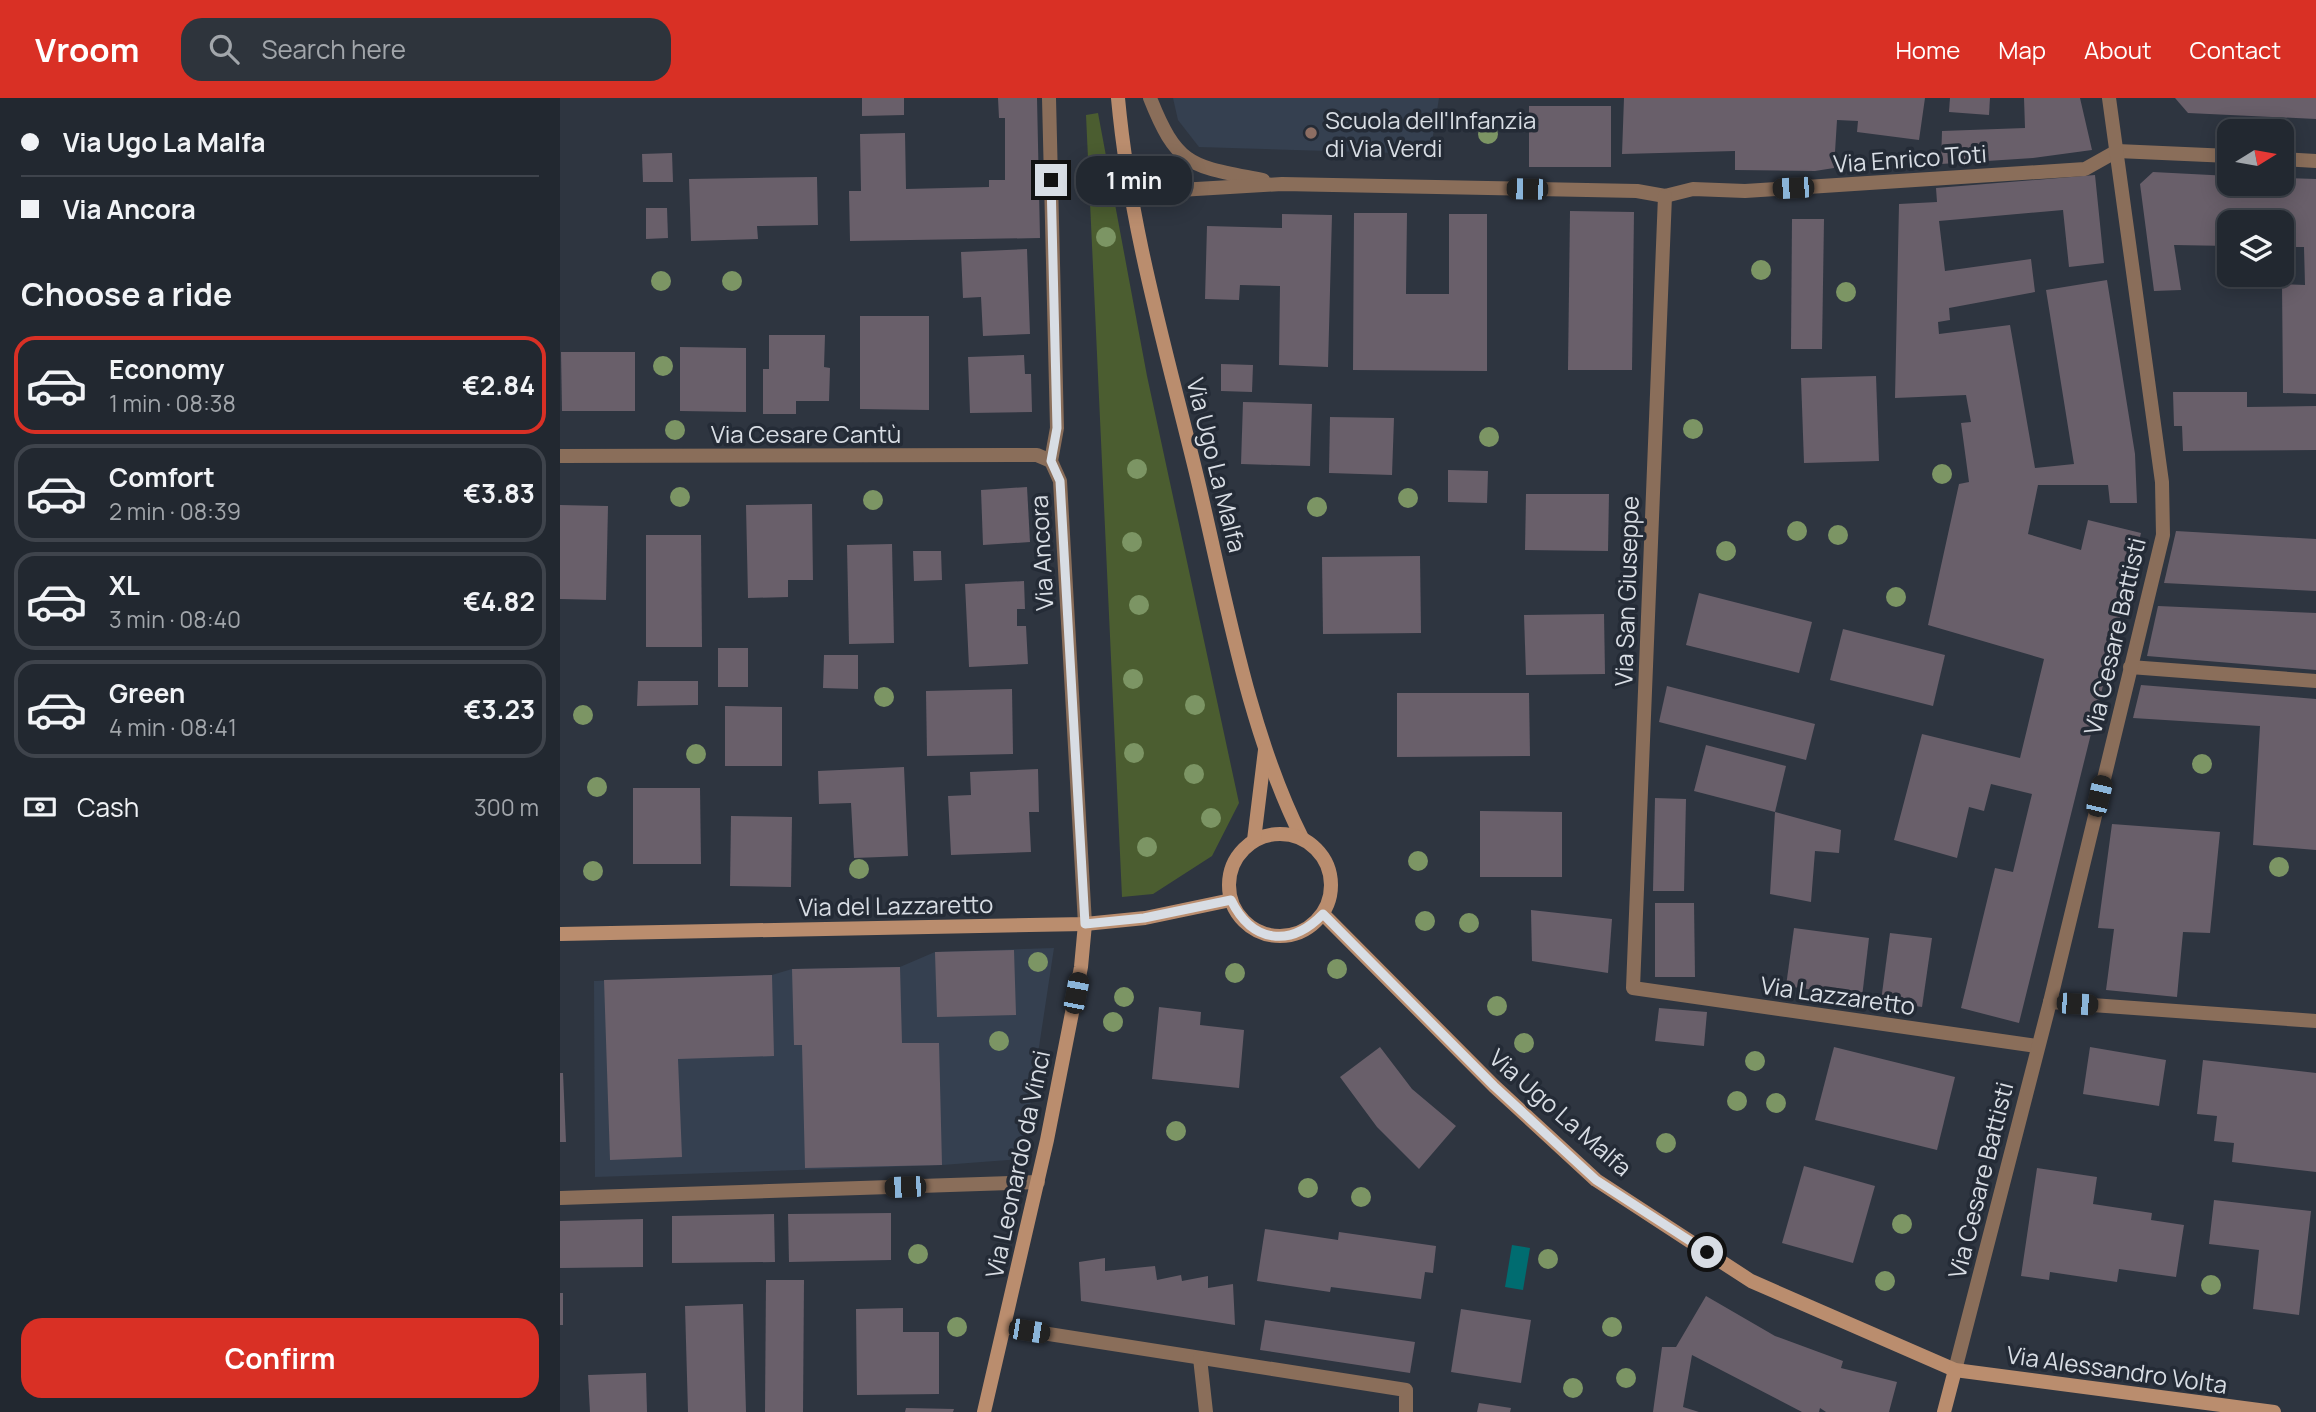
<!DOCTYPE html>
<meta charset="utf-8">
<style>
body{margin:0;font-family:Manrope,sans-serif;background:#2e343c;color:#f1f3f6;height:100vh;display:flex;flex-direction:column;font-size:26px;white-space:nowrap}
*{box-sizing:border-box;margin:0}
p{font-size:23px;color:#a2a6ab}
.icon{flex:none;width:38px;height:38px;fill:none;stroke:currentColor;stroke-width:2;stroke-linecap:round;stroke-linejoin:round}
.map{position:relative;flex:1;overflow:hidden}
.sheet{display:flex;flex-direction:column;background:#222830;width:560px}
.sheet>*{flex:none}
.top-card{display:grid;align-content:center;height:154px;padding:0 21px;background:#222830}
.needle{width:46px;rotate:79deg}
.tools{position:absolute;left:1657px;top:21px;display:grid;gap:14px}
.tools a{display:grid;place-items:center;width:77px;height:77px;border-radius:14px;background:#222830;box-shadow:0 4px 18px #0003,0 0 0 2px #3f444c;font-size:35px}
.end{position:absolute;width:32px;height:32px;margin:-16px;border:9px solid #d8dde4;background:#111;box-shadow:0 0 0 4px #111}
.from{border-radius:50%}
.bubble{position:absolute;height:49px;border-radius:21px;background:#222830;box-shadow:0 4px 18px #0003,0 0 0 2px #3f444c;font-size:23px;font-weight:700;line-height:49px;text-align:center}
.car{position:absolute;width:21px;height:42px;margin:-21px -10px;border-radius:9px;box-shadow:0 0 5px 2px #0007;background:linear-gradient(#222 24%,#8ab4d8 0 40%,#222 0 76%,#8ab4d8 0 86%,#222 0)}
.top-card b{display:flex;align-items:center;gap:24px;height:66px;font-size:26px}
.top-card b+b{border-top:2px solid #3f444c}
.top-card i{width:18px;height:18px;background:#f1f3f6}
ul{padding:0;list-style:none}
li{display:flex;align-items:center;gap:21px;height:98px;margin:0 14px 10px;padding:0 7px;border:4px solid #3f444c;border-radius:21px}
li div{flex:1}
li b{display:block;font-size:26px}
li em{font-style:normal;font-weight:700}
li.on{border-color:#d93025}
li>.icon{width:63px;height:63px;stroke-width:1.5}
h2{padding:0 21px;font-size:32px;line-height:84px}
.pay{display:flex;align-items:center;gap:18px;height:77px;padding:0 21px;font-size:26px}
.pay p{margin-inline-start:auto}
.primary-button{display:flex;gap:14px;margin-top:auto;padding:14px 21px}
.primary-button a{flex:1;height:80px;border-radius:21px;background:#d93025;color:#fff;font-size:28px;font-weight:700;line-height:80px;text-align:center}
header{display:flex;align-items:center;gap:42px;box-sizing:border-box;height:98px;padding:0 35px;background:#d93025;color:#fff}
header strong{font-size:33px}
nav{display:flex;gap:38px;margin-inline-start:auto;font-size:24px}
.search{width:490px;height:63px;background:#2e343c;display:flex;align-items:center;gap:18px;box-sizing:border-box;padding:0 24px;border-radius:21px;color:#a2a6ab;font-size:26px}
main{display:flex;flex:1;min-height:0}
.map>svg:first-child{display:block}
.built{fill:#354050}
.green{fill:#4b5d30}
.water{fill:#006c70}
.building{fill:#695f6a}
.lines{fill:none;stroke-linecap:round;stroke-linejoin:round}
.lane{stroke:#8a6e5a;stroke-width:14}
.street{stroke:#8a6e5a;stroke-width:14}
.secondary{stroke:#ba8d6e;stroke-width:14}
.tree{fill:#7c9564}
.route{stroke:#d8dde4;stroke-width:9}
.education-dot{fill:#8d6e63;stroke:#242b36;stroke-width:2.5}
.labels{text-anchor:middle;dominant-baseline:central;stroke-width:7;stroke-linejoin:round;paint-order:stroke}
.poi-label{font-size:24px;fill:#d8dde4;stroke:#242b36;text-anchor:start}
.street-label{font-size:24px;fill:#d8dde4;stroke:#242b36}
</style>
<header>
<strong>Vroom</strong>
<div class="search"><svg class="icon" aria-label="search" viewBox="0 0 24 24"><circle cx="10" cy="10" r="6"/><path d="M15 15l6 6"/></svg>Search here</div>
<nav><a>Home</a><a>Map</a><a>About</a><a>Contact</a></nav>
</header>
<main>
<section class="sheet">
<div class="top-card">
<b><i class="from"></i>Via Ugo La Malfa</b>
<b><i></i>Via Ancora</b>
</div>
<h2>Choose a ride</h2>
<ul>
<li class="on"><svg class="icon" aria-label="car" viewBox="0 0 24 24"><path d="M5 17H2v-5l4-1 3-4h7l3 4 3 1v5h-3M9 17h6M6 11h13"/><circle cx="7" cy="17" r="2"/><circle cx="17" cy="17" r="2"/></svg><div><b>Economy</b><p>1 min · 08:38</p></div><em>€2.84</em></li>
<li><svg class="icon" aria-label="car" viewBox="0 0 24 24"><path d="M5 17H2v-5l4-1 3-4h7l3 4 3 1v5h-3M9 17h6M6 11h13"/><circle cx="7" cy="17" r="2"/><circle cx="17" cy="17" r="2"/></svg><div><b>Comfort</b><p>2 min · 08:39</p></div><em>€3.83</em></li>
<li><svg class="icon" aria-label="car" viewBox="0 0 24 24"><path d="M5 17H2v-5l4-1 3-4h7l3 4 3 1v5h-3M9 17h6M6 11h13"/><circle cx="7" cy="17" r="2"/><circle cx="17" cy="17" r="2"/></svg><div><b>XL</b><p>3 min · 08:40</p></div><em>€4.82</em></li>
<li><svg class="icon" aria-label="car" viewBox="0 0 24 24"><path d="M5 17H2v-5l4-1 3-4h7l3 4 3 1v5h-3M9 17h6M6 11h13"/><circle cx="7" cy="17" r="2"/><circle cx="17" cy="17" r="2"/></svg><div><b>Green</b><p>4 min · 08:41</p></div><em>€3.23</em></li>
</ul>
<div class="pay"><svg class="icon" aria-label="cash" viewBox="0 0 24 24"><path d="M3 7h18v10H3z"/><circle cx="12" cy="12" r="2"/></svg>Cash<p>300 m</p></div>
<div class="primary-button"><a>Confirm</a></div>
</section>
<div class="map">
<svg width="1756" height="1314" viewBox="0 0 1756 1314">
<rect width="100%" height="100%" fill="#2e3540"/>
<!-- built -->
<g class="built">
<polygon points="613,0 879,0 870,56 639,49 618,22"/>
<polygon points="494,850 462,1061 382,1067 35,1079 34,883 212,877 232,871 340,869 375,854"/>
</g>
<!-- green -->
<polygon class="green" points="538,15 587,278 679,705 652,758 593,796 562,799 526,17"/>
<!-- water -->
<polygon class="water" points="952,1147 970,1150 963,1192 945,1189"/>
<!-- building -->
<g class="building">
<polygon points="302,0 344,0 344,17 302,18"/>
<polygon points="438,0 477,0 480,140 290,143 289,93 301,93 300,36 345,35 346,91 429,89 429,82 445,82 445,20 439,20"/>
<polygon points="1064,0 1365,0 1359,42 1297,34 1298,23 1277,22 1274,70 1255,73 1175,72 1175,53 1062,56"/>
<polygon points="1390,0 1430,0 1429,17 1389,14"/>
<polygon points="1464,0 1520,0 1532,52 1473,60 1381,66 1382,33 1465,30"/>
<polygon points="1615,0 1756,0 1756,21 1628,15"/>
<rect x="969" y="8" width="82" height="61"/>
<polygon points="112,55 113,84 83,84 82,56"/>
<polygon points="1593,74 1670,78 1670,86 1722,86 1722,80 1756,81 1756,296 1723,295 1722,186 1745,187 1744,149 1722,149 1722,124 1670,124 1670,148 1614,147 1621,192 1594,193 1580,86"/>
<polygon points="1535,77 1544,165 1509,169 1503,112 1379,123 1385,173 1471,161 1475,194 1389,210 1390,222 1378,224 1379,236 1450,227 1475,370 1514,366 1486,192 1547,182 1575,356 1577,405 1550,405 1548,387 1478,387 1468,436 1521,452 1528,422 1581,435 1459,925 1401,910 1435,770 1453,774 1472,696 1431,686 1424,713 1409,709 1397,760 1334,742 1362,636 1460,660 1484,561 1368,527 1399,386 1409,384 1401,325 1411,324 1406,297 1335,300 1339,106 1377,104 1376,90"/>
<polygon points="257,79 258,127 197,128 198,141 131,143 129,81"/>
<polygon points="86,110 107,110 108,140 86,141"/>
<polygon points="1010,113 1074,114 1072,272 1008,272"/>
<polygon points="794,115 847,115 846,196 889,196 889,116 927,116 927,273 793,272"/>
<polygon points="722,116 772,117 768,269 719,267 720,188 680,187 679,202 645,201 647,128 722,130"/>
<polygon points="1232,121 1264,121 1262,251 1231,251"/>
<polygon points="467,151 470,236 423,238 421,199 403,200 401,154"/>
<polygon points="300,218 369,218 369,312 300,311"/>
<polygon points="209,237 265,237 264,269 270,270 269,303 236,303 236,316 203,316 203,271 209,271"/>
<polygon points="120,249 186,250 186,314 120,313"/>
<polygon points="1,254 75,254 75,313 2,313"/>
<polygon points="464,257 465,276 471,276 472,314 410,315 408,259"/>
<polygon points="661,266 693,267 692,294 661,293"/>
<polygon points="1316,278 1319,363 1244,365 1241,280"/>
<polygon points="1613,294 1687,294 1687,309 1756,308 1756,352 1623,353 1622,328 1614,328"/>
<polygon points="683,304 752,306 750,368 681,366"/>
<polygon points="770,319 834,320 832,377 769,375"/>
<polygon points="888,372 928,373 927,405 888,404"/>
<polygon points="467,389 470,444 423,447 421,392"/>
<polygon points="966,396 1049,396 1048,453 965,452"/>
<polygon points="252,406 253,482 228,482 228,499 188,500 186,407"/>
<polygon points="0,407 48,408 46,502 0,501"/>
<polygon points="1616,433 1756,441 1756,493 1604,485"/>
<polygon points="86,437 141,437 142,549 86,549"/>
<polygon points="332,446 334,545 289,546 287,447"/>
<polygon points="353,453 381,453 382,482 354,483"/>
<polygon points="860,458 861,535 763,536 762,459"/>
<polygon points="464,483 465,511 457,511 457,528 466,528 468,566 409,569 405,486"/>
<polygon points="1139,495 1252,524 1239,575 1126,547"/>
<polygon points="1598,508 1756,515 1756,572 1587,558"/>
<polygon points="1044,516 1045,576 966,577 964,517"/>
<polygon points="1283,531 1385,557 1373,608 1270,582"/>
<rect x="158" y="550" width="30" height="39"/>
<polygon points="264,557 298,557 298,591 263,590"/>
<polygon points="78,583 138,583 138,607 77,608"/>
<polygon points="1581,587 1756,601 1756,752 1693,747 1700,628 1573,620"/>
<polygon points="1107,588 1255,626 1246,662 1099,624"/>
<polygon points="452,591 453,656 367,658 366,593"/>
<polygon points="837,595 969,595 970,658 837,659"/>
<polygon points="165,608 222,609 222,668 165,668"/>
<polygon points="1146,647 1226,668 1215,714 1134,693"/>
<polygon points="344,669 348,758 294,760 291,705 259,706 258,673"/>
<polygon points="478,671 479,714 469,714 471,754 391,757 388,698 411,697 410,674"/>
<polygon points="73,690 140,690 141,766 73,766"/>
<polygon points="1095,700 1126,701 1124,793 1093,793"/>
<polygon points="920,713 1002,714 1002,779 920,779"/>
<polygon points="1215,714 1281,732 1279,755 1255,753 1251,804 1210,796"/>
<polygon points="171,718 232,719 231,789 170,788"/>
<polygon points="1552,726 1660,734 1650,835 1623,834 1617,899 1546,892 1554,831 1538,830"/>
<polygon points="1095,805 1134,805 1135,879 1095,879"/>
<polygon points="971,812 1052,821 1048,875 972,863"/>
<polygon points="1234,830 1309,840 1302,899 1226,888"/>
<polygon points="1330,835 1372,840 1362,909 1321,903"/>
<polygon points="454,852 456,917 377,919 375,854"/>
<polygon points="340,869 342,945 379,945 382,1067 245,1070 242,947 234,947 232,871"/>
<polygon points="212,877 214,958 118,961 122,1059 50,1062 44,882"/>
<polygon points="599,909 641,914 640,927 684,932 679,990 592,981"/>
<polygon points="1099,910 1147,914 1144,948 1095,943"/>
<polygon points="820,949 852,991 896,1028 859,1071 817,1029 780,979"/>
<polygon points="1274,949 1395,979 1377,1052 1255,1022"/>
<polygon points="1530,949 1606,962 1599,1008 1523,996"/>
<polygon points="1643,962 1756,975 1756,1074 1672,1064 1674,1045 1654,1043 1657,1018 1637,1016"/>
<polygon points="0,975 3,975 6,1044 0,1044"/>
<polygon points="1244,1068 1315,1088 1293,1165 1222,1145"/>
<polygon points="1477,1070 1537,1079 1533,1106 1592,1115 1591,1122 1624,1127 1616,1179 1559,1171 1557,1184 1490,1174 1489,1182 1461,1178"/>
<polygon points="1654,1102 1751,1113 1739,1217 1693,1211 1699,1152 1649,1146"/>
<polygon points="331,1115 331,1162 229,1164 228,1116"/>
<polygon points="214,1116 215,1164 112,1165 112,1118"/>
<polygon points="83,1121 83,1169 0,1170 0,1123"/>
<polygon points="705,1131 778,1142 779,1134 876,1148 873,1175 865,1174 861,1201 771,1189 770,1194 697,1183"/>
<polygon points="545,1160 545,1173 595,1168 597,1182 621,1177 622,1183 648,1178 648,1190 673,1186 675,1227 521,1203 519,1164"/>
<polygon points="206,1182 244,1182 243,1314 205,1314"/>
<rect x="0" y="1195" width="3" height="32"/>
<polygon points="1146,1198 1215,1238 1283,1263 1281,1270 1337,1284 1329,1314 1266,1314 1260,1310 1259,1314 1242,1314 1132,1257 1123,1309 1139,1314 1093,1314 1102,1249 1116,1249"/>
<polygon points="183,1206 186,1314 128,1314 125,1208"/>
<polygon points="343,1210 343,1234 379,1234 379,1296 297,1297 296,1211"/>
<polygon points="901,1211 971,1222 961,1285 891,1274"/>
<polygon points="705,1222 855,1244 850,1275 700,1252"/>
<polygon points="86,1275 87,1314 30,1314 28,1277"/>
<polygon points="919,1305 951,1310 950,1314 917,1314"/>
<polygon points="346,1310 394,1311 393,1314 345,1314"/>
</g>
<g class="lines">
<!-- lane -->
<g class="lane">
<polyline points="444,1229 846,1292 846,1314"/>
<polyline points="640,1260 646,1314"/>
</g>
<!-- street -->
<g class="street">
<polyline points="489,0 497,330 491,363 500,383 525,826"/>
<path d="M590,0C618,71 633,68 703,82"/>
<polyline points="1557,53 1670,58"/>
<polyline points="1722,61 1756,63"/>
<polyline points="569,95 722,86 1077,93 1105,98 1133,91 1185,93 1525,71 1557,53"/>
<polyline points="1105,98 1073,890 1477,948"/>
<polyline points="0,358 477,357 491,363"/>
<polyline points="1570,569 1756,583"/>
<polyline points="1490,904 1756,923"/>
<polyline points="0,1100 478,1084"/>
<polyline points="1395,1272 1490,904 1603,437 1602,384 1549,0"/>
</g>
<!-- secondary -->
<g class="secondary">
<path d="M558,0C570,131 606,251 637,379C665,496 688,633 742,740"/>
<circle cx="720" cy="787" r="51"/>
<polyline points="694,742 705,652"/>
<polyline points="763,816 934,988 1036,1082 1191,1183 1395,1272 1714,1314"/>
<polyline points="0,836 525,826 585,820 671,802"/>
<polyline points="424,1314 487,1042 521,869 525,826"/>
<polyline points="1384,1314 1395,1272"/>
</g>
</g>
<!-- trees -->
<g class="tree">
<circle cx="928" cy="36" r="10"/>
<circle cx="546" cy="139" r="10"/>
<circle cx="1201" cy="172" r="10"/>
<circle cx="101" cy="183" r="10"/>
<circle cx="172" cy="183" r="10"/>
<circle cx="1286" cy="194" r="10"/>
<circle cx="103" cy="268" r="10"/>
<circle cx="1133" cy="331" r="10"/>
<circle cx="115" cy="332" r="10"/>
<circle cx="929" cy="339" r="10"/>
<circle cx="577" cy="371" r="10"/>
<circle cx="1382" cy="376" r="10"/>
<circle cx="120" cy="399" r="10"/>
<circle cx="848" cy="400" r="10"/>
<circle cx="313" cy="402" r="10"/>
<circle cx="757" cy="409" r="10"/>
<circle cx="1237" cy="433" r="10"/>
<circle cx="1278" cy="437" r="10"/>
<circle cx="572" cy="444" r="10"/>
<circle cx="1166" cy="453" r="10"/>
<circle cx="1336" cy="499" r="10"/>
<circle cx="579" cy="507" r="10"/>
<circle cx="573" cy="581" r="10"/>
<circle cx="324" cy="599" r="10"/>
<circle cx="635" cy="607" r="10"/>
<circle cx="23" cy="617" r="10"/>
<circle cx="574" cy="655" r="10"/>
<circle cx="136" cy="656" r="10"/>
<circle cx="1642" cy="666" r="10"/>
<circle cx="634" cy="676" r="10"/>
<circle cx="37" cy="689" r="10"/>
<circle cx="651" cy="720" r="10"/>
<circle cx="587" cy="749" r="10"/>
<circle cx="858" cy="763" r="10"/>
<circle cx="1719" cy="769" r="10"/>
<circle cx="299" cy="771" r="10"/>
<circle cx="33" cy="773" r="10"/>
<circle cx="865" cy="823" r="10"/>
<circle cx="909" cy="825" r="10"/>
<circle cx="478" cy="864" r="10"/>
<circle cx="777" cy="871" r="10"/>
<circle cx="675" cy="875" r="10"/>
<circle cx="564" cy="899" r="10"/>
<circle cx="937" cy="908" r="10"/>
<circle cx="553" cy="924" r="10"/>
<circle cx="439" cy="943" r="10"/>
<circle cx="964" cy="945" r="10"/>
<circle cx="1195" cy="963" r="10"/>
<circle cx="1177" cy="1003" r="10"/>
<circle cx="1216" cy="1005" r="10"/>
<circle cx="616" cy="1033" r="10"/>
<circle cx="1106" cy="1045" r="10"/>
<circle cx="748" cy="1090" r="10"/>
<circle cx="801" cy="1099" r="10"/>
<circle cx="1342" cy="1126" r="10"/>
<circle cx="358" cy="1156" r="10"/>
<circle cx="988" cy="1161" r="10"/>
<circle cx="1325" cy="1183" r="10"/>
<circle cx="1651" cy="1187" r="10"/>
<circle cx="397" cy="1229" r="10"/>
<circle cx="1052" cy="1229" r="10"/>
<circle cx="1066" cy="1280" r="10"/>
<circle cx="1013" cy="1290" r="10"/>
</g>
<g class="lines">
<!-- route -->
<path class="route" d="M491,82L497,330L491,363L500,383L525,826L584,820L671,802C692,845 730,850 763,816L934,988L1036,1082L1147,1154"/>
</g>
<!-- markers -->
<circle class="education-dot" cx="751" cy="35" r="7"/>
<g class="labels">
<!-- poi labels -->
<g class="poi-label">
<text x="765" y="21">Scuola dell'Infanzia<tspan x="765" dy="28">di Via Verdi</tspan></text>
</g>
<!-- street labels -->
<g class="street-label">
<text transform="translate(1350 60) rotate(-4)">Via Enrico Toti</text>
<text x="246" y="335">Via Cesare Cantù</text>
<text transform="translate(657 367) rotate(76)">Via Ugo La Malfa</text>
<text transform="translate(481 455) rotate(-93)">Via Ancora</text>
<text transform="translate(1066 493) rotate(-88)">Via San Giuseppe</text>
<text transform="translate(1554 538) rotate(-77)">Via Cesare Battisti</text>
<text transform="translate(336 807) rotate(-1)">Via del Lazzaretto</text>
<text transform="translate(1278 897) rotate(8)">Via Lazzaretto</text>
<text transform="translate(1001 1014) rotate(41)">Via Ugo La Malfa</text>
<text transform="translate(457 1066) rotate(-78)">Via Leonardo da Vinci</text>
<text transform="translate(1420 1082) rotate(-76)">Via Cesare Battisti</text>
<text transform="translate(1557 1271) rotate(8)">Via Alessandro Volta</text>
</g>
</g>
</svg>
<div class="tools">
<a><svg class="needle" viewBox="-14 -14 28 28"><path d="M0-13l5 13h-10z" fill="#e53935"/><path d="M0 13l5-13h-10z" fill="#a2a6ab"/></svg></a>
<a><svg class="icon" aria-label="layers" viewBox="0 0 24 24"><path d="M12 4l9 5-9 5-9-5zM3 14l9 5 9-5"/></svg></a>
</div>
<i class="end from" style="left:1147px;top:1154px"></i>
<i class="end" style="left:491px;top:82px"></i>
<div class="bubble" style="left:516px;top:58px;width:116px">1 min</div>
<i class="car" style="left:1233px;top:90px;rotate:267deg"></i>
<i class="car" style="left:967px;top:91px;rotate:271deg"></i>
<i class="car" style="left:1539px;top:698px;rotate:13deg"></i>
<i class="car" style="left:516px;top:895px;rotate:11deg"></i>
<i class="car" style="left:1517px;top:906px;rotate:94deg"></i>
<i class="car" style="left:345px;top:1089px;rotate:268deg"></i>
<i class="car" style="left:469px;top:1233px;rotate:99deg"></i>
</div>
</main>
